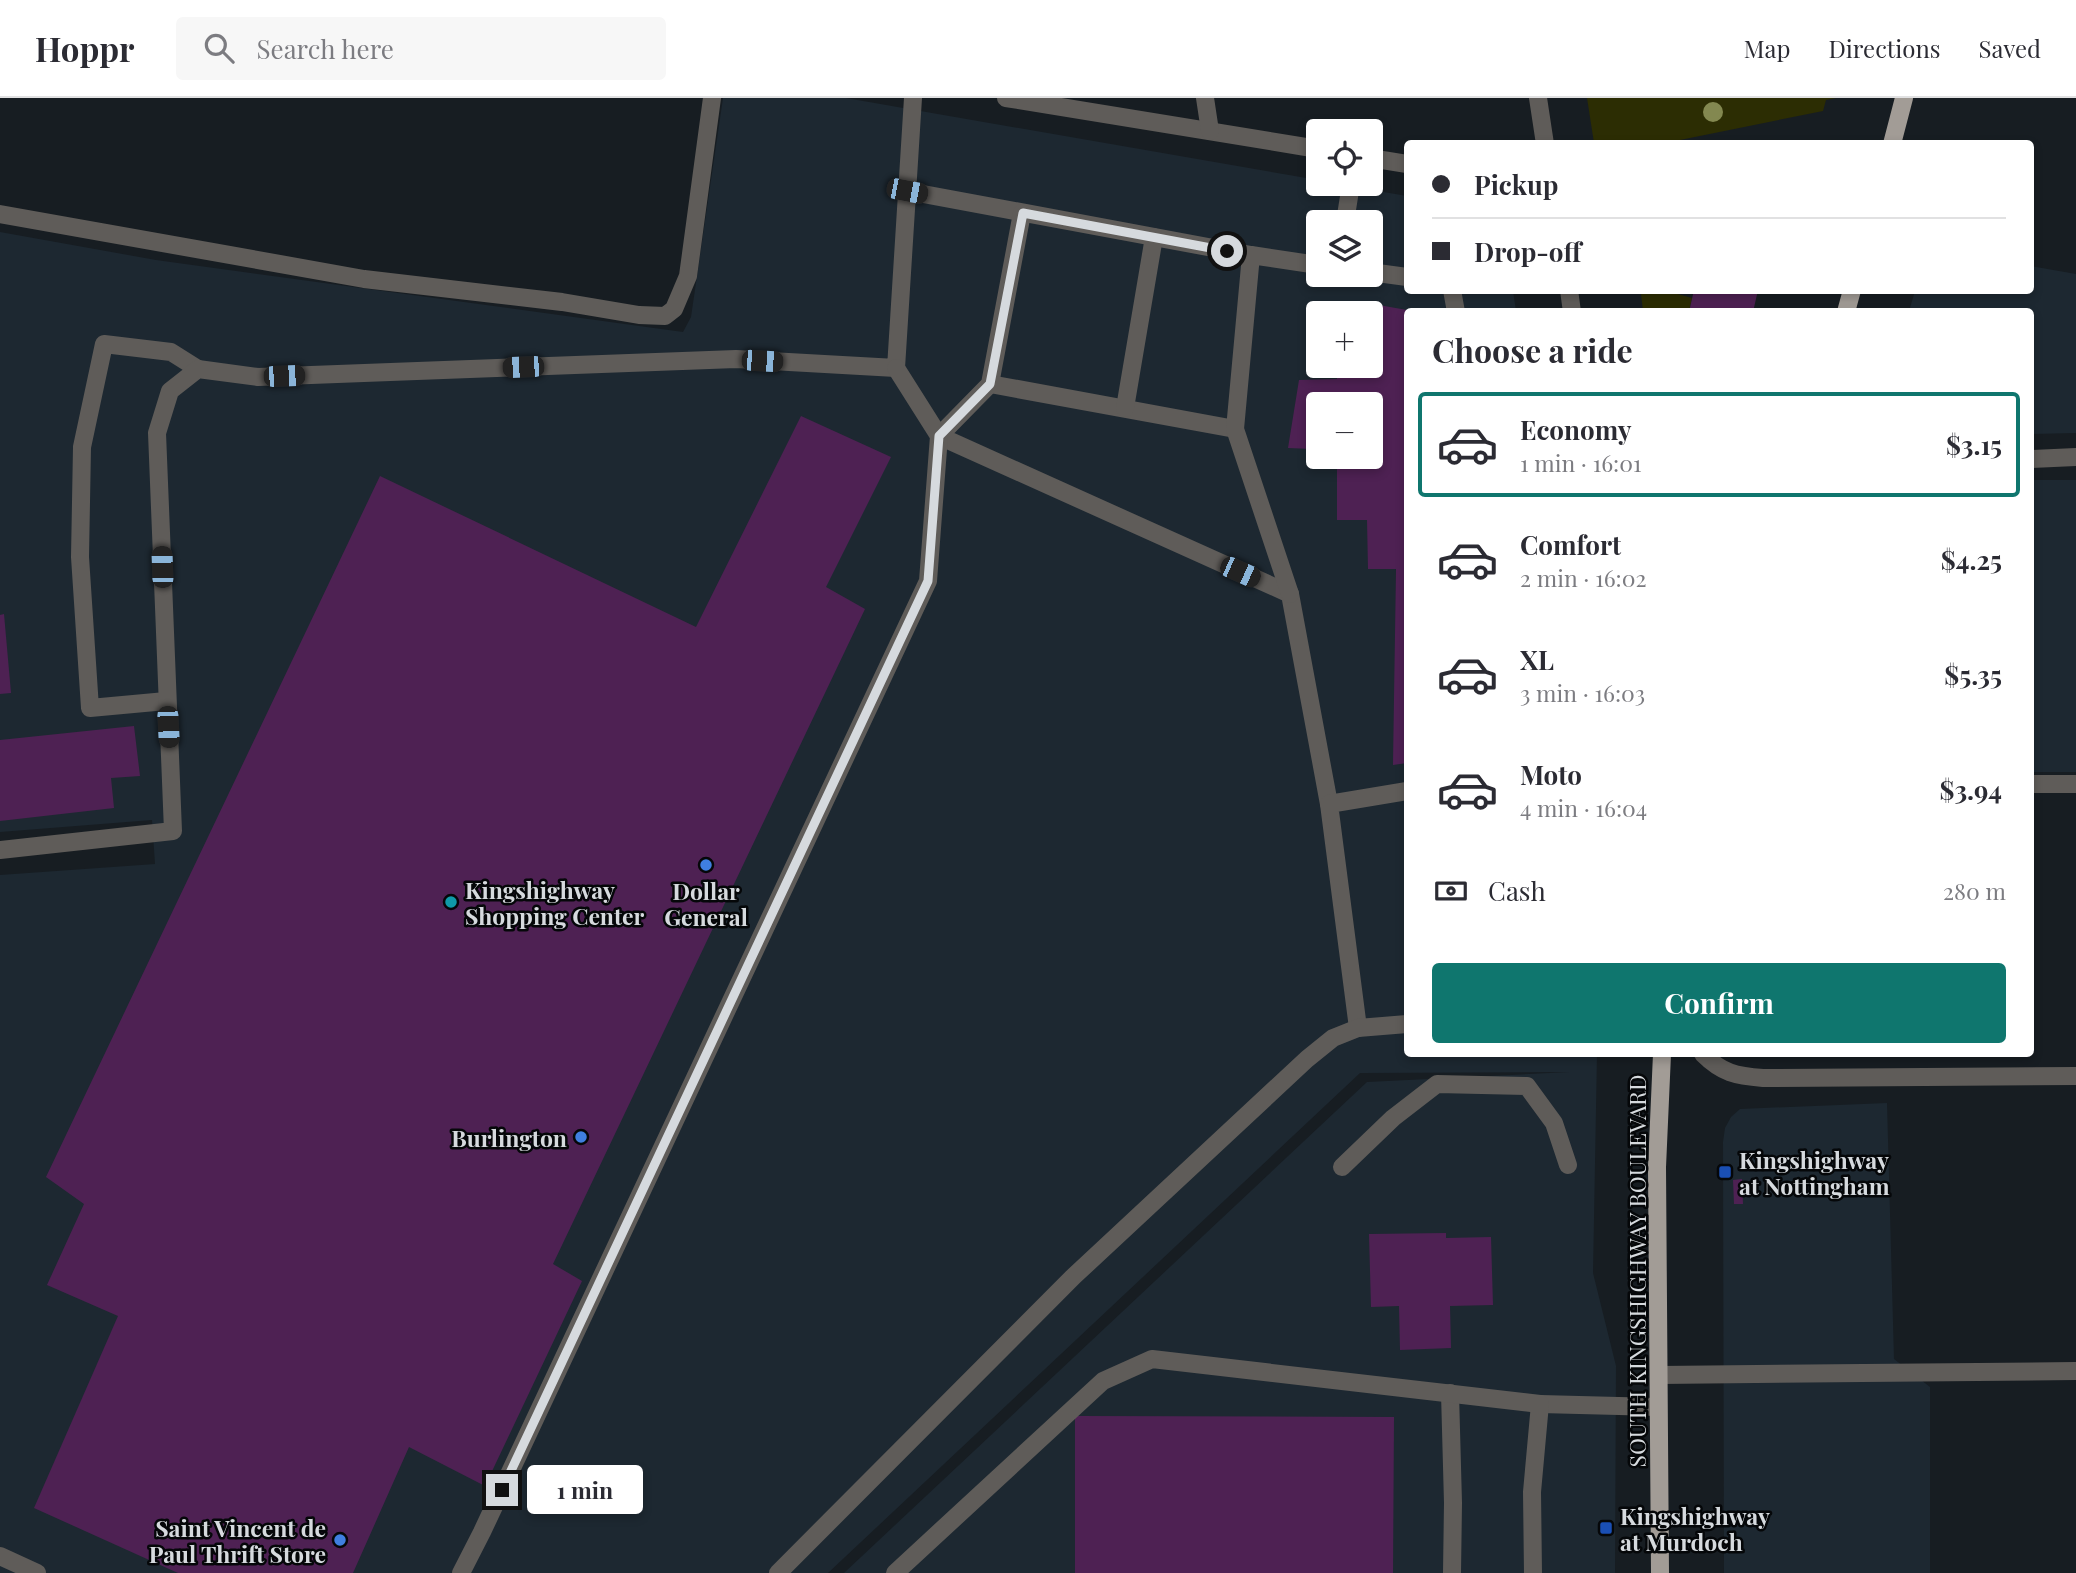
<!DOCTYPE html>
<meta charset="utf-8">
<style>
body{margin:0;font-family:"Playfair Display",serif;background:#f7f7f7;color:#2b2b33;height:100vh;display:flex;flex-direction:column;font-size:26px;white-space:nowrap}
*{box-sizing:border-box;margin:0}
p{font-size:23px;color:#7c7c81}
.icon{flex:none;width:38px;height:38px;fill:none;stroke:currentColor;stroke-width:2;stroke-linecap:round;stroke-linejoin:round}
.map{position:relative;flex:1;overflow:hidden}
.sheet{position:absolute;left:1404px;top:210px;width:630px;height:749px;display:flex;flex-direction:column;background:#fff;border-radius:7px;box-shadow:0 4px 10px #0003}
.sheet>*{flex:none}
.banner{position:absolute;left:1404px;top:42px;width:630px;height:154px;border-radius:7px;box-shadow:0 4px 10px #0003;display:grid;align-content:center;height:154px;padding:0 28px;background:#fff}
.buttons{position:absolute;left:1306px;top:21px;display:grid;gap:14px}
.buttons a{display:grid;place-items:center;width:77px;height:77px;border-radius:7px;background:#fff;box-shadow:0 4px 10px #0003;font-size:35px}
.end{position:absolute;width:32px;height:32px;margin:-16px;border:9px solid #d6dade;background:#111;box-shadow:0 0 0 4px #111}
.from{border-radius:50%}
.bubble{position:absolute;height:49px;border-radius:7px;background:#fff;box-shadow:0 4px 10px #0003;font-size:23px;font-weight:700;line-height:49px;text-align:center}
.car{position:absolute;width:21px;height:42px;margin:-21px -10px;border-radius:9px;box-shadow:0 0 5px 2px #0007;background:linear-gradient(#222 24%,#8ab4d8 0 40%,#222 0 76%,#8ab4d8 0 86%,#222 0)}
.banner b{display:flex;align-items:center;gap:24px;height:66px;font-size:26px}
.banner b+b{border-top:2px solid #e1e1e2}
.banner i{width:18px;height:18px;background:#2b2b33}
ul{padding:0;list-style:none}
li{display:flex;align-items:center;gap:21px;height:105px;margin:0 14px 10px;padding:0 14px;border:4px solid transparent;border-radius:7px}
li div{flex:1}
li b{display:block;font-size:26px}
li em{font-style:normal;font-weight:700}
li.on{border-color:#0f766e}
li>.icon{width:63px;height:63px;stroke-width:1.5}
h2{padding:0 28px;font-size:32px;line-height:84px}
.pay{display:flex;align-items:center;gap:18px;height:77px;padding:0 28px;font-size:26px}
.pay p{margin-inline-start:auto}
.primary-button{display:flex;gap:14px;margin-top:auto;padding:14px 28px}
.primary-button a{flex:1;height:80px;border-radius:7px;background:#0f766e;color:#fff;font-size:28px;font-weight:700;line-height:80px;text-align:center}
header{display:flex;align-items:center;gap:42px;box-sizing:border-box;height:98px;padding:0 35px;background:#fff;border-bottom:2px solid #e1e1e2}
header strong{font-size:33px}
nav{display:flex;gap:38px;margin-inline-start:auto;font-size:24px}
.search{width:490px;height:63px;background:#f7f7f7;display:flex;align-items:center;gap:18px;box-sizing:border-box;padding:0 24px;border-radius:7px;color:#7c7c81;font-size:26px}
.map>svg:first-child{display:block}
.built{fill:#1d2831;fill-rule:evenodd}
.green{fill:#2c2d03}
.building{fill:#4e2153}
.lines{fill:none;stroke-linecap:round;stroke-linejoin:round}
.minor{stroke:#5f5c59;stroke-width:18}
.major{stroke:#a29c96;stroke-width:18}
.tree{fill:#838850}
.route{stroke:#d6dade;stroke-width:9}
.shop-dot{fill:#3f7fe0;stroke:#050709;stroke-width:2.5}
.culture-dot{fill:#0f9aa8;stroke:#050709;stroke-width:2.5}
.transit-dot{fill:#1a4fb4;stroke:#050709;stroke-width:2.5}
.labels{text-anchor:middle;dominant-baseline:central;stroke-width:5;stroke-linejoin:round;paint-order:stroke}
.poi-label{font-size:23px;font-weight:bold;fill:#d6dade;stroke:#050709;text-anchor:start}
.street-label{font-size:23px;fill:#d6dade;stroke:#050709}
</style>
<header>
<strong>Hoppr</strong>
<div class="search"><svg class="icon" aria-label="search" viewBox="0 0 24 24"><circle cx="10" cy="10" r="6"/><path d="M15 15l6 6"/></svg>Search here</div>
<nav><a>Map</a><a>Directions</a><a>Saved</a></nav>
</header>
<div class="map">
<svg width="2076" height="1475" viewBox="0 0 2076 1475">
<rect width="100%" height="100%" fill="#171d22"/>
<!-- built -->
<g class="built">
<path d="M723,0H846L1318,82V86H1337L1407,98V192L1513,193L1516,213L1407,214V956H1597L1593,1175L1616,1268L1615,1475H844L1367,984L1570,974L1360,975L828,1475H0V777L155,766L152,722L0,734V134L156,162L683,234L691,219ZM1318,124H1370V177H1318ZM1318,215H1370V268H1318ZM1318,306H1370V359H1318Z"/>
<polygon points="2030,168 2076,176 2076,335 2030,336 2030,214 1909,213 1915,193 2030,192"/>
<rect x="2030" y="382" width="46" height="292"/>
<polygon points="1887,1005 1894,1261 1930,1289 1930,1475 1724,1475 1723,1044 1725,1030 1731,1019 1740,1011"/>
</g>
<!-- green -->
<g class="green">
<polygon points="1587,0 1836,0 1826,2 1823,13 1675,43 1616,46 1615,42 1594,45"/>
<polygon points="1657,193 1667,193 1692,200 1689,213 1643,213 1641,196"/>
</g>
<!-- building -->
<g class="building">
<polygon points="1694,192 1758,192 1753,214 1689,214"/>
<polygon points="1356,203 1407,212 1407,665 1393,667 1396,471 1368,471 1367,422 1337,422 1337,359 1370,359 1370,306 1318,306 1318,334 1309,335 1312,351 1288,350 1299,282 1337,281 1337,268 1370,268 1370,215 1358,215"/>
<polygon points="801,318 891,359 826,489 865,511 553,1166 582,1183 485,1388 409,1349 353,1475 178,1475 34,1410 118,1218 47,1187 84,1106 46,1079 380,378 696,529"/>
<polygon points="4,516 11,595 0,596 0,517"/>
<polygon points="134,628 140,678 111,680 114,710 0,723 0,642"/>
<polygon points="1742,1081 1743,1106 1734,1106 1733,1082"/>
<polygon points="1446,1135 1446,1140 1491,1139 1493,1207 1450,1208 1451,1250 1400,1252 1399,1208 1371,1209 1369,1136"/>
<polygon points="1075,1318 1394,1319 1393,1475 1075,1475"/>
</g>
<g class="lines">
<!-- minor -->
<g class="minor">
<polyline points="1006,0 1318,51"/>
<polyline points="1205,0 1210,33"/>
<polyline points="1538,0 1545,46"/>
<polyline points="1370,60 1407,66"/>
<polyline points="907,93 1251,157"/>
<polyline points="1022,115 990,286 939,338 1290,496 1329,706"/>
<polyline points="0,116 364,181 562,204 639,217 665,218 674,211 688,178 712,0"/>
<polyline points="1345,124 1351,86"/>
<polyline points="1370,174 1407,179"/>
<polyline points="1452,192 1456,214"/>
<polyline points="1569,192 1572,214"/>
<polyline points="990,286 1235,331"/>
<polyline points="1125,310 1154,139"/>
<polyline points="2030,361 2076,359"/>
<polyline points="1290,496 1235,331 1251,157 1318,167"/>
<polyline points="166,603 90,610 80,459 82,349 104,246 171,254 198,271"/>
<polyline points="2030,686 2076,686"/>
<polyline points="0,752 173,733 157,335 170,293 198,271 258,279 736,261 896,270 913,0"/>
<polyline points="1358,930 1329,706 1407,693"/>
<path d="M1703,956C1722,975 1736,978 1763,980L2076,978"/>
<polyline points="1342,1069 1393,1020 1437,986 1527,988 1554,1025 1568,1067"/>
<polyline points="1659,1277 2076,1273"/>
<polyline points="1450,1295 1453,1405 1452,1475"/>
<polyline points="1540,1306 1658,1309"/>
<polyline points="0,1458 37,1475"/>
<polyline points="461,1475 482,1434 928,483 939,338 896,270"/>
<polyline points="778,1475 1074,1178 1307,961 1333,940 1358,930 1407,926"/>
<polyline points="895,1475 1103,1283 1152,1261 1540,1306 1532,1394 1533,1475"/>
</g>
<!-- major -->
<g class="major">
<polyline points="1892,46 1904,0"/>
<polyline points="1846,214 1852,192"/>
<polyline points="1660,1475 1657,1069 1662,956"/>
</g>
</g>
<!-- trees -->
<circle class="tree" cx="1713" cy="14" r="10"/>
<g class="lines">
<!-- route -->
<polyline class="route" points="502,1392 928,483 939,338 990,286 1023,115 1227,153"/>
</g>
<!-- markers -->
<g class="shop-dot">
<circle cx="706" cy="767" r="7"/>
<circle cx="581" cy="1039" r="7"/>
<circle cx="340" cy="1442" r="7"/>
</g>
<circle class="culture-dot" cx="451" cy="804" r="7"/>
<g class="transit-dot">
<rect x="1718" y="1067" width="14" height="14" rx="3.5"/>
<rect x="1599" y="1423" width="14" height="14" rx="3.5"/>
</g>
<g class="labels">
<!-- poi labels -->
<g class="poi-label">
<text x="465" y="791">Kingshighway<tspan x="465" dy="26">Shopping Center</tspan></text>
<text x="706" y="792" text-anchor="middle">Dollar<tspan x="706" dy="26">General</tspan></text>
<text x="567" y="1039" text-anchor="end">Burlington</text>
<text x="1739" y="1061">Kingshighway<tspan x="1739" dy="26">at Nottingham</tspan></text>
<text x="1620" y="1417">Kingshighway<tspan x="1620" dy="26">at Murdoch</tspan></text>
<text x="326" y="1429" text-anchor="end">Saint Vincent de<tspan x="326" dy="26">Paul Thrift Store</tspan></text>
</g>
<!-- street labels -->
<g class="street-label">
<text transform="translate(1636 1173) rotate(-90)">SOUTH KINGSHIGHWAY BOULEVARD</text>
</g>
</g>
</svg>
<div class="buttons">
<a><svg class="icon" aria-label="locate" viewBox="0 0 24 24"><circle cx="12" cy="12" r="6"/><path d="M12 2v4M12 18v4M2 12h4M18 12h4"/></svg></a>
<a><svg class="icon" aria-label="layers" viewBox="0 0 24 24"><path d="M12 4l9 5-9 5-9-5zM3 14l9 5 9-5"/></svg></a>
<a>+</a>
<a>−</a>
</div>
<i class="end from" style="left:1227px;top:153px"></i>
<i class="end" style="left:502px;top:1392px"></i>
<div class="bubble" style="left:527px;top:1367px;width:116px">1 min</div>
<i class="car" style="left:907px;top:93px;rotate:101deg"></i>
<i class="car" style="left:762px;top:263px;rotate:93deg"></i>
<i class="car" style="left:523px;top:269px;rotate:268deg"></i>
<i class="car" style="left:284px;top:278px;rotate:88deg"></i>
<i class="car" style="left:162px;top:469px;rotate:358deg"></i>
<i class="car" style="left:1240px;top:474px;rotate:114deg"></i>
<i class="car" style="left:168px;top:629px;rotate:177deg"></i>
<div class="banner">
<b><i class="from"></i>Pickup</b>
<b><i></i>Drop-off</b>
</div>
<section class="sheet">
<h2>Choose a ride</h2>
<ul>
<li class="on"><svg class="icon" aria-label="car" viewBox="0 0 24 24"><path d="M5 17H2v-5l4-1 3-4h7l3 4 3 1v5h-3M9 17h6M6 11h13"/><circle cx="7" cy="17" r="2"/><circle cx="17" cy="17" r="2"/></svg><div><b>Economy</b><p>1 min · 16:01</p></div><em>$3.15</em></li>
<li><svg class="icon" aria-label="car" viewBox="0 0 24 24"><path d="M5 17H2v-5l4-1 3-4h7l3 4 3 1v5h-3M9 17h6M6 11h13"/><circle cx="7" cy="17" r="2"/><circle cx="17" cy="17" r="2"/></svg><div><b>Comfort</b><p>2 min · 16:02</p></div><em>$4.25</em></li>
<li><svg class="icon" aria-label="car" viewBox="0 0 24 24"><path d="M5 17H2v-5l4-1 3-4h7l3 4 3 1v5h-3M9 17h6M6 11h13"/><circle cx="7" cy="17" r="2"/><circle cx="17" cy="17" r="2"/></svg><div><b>XL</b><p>3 min · 16:03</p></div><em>$5.35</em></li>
<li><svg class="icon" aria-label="car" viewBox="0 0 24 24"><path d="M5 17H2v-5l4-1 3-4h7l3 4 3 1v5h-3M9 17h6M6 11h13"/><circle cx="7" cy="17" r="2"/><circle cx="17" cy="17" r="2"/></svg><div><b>Moto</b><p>4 min · 16:04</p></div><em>$3.94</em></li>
</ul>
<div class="pay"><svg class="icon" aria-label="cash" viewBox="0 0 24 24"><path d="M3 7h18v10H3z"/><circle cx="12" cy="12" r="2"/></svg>Cash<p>280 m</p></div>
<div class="primary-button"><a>Confirm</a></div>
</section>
</div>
